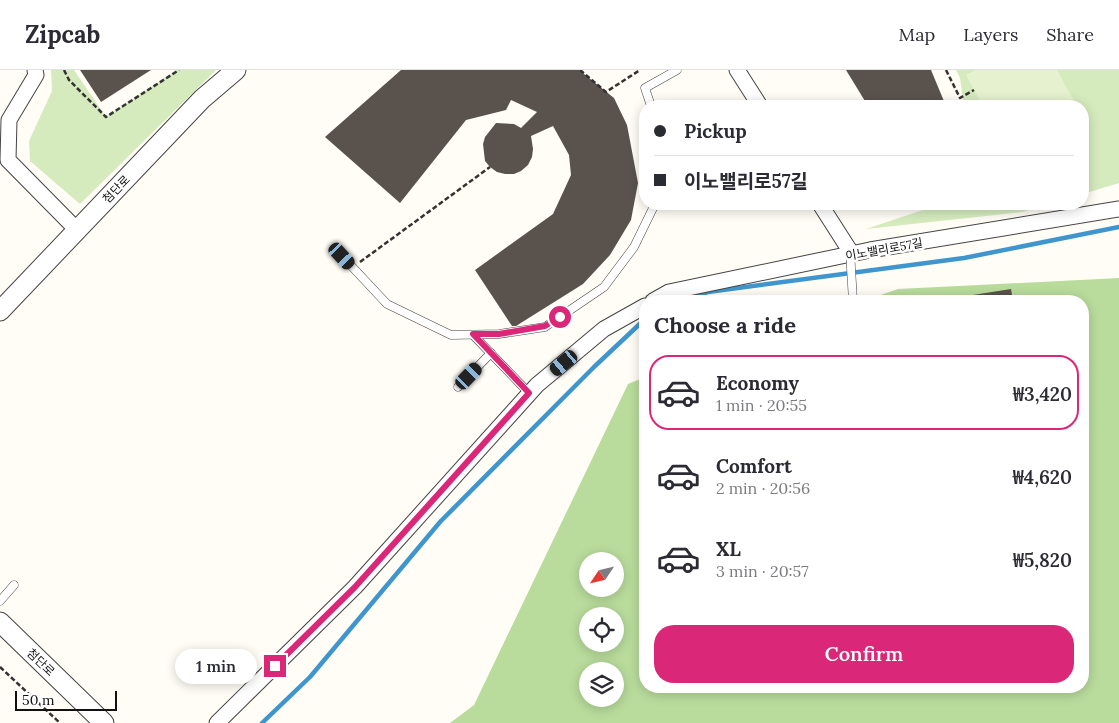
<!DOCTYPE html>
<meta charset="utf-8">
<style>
body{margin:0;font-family:Lora,"Noto Sans KR",serif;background:#f7f7f7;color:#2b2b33;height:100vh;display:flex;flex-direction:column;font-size:19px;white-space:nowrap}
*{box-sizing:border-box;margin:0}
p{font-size:16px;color:#7c7c81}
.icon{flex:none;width:28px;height:28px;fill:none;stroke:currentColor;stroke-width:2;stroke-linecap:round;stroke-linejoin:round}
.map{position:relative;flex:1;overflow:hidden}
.panel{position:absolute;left:639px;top:225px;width:450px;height:398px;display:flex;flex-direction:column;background:#fff;border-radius:20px;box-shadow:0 2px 12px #0003}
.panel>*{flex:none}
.hud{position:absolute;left:639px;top:30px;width:450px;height:110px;border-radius:20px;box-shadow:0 2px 12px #0003;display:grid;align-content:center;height:110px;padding:0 15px;background:#fff}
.needle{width:32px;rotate:235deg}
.fabs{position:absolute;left:579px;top:482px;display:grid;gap:10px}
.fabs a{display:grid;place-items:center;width:45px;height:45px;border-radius:50%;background:#fff;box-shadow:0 2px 12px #0003;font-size:25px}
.scale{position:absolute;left:15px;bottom:12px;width:102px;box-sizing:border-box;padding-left:5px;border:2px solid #111;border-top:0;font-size:14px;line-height:18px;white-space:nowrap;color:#111;-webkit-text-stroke:4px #fff;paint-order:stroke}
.end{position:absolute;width:22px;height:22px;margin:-11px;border:6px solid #db2777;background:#fff;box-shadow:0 0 0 2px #fff}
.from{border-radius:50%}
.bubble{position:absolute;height:35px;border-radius:18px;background:#fff;box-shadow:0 2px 12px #0003;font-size:16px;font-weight:600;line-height:35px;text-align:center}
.car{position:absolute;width:15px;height:30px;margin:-15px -8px;border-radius:6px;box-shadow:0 0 4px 1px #0007;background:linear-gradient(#222 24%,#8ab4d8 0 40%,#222 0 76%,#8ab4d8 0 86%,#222 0)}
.hud b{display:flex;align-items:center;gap:18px;height:48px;font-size:19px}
.hud b+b{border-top:1px solid #e1e1e2}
.hud i{width:12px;height:12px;background:#2b2b33}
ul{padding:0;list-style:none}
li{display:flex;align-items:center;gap:15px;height:75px;margin:0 10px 8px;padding:0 5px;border:2px solid transparent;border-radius:20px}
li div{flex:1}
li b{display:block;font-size:19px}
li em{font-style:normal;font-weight:600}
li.current{border-color:#db2777}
li>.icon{width:45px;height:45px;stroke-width:1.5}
h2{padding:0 15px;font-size:22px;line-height:60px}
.primary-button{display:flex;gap:10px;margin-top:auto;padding:10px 15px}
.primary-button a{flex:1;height:58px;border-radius:20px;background:#db2777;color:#fff;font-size:20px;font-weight:600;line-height:58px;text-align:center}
header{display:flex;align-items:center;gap:30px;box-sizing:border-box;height:70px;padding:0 25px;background:#fff;border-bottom:1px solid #e1e1e2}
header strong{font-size:24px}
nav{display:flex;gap:28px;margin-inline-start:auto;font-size:18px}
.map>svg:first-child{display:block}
.green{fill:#d5ebbd}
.forest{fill:#b9dc9c;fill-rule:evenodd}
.pitch{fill:#e6f2cf}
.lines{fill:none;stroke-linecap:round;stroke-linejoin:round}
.stream{stroke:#3f96cf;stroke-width:4.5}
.building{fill:#5a524d}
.service-casing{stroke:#444;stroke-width:9}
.minor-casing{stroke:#444;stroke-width:17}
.tertiary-casing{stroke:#444;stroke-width:21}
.path{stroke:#333;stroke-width:2.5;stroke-dasharray:5 2.5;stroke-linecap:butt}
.service{stroke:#fff;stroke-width:8}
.minor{stroke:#fff;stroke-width:15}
.tertiary{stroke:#fff;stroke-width:19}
.service-bridge-casing{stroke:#444;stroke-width:9;stroke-linecap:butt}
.service-bridge{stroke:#fff;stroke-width:8}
.route{stroke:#db2777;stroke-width:6}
.labels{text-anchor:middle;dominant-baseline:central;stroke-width:5;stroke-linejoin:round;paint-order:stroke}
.street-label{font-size:12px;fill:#111;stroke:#fff}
</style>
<header>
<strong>Zipcab</strong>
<nav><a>Map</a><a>Layers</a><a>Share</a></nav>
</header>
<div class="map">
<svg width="1119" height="653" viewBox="0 0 1119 653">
<rect width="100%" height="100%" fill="#fffdf5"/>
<!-- green -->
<g class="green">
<polygon points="51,0 74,0 106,47 177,0 216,0 80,134 30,91 29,71 52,21"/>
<polygon points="956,0 1119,0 1119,113 1083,124 1082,36 964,36 960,8"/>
<polygon points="941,134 1050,134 1022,142 866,159"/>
</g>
<!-- forest -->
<path class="forest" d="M1119,208V653H450L474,635L628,314L645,307V616H1082V231H863L898,219ZM588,491H615V519H588ZM588,546H615V574H588ZM588,601H615V629H588Z"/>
<!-- pitch -->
<polygon class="pitch" points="975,0 1057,0 1077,36 983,36 966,5"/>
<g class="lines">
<!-- stream -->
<g class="stream">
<polyline points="686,231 708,222 964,188 1119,157"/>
<polyline points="262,653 310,607 440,452 594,297 645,249"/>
</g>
</g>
<!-- building -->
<g class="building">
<polygon points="80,0 151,0 101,32"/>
<polygon points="401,0 579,0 614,28 627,55 638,113 631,150 610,185 583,214 516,256 512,256 475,200 553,144 571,105 569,85 553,56 531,66 533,79 532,87 528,95 521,101 514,104 505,104 497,102 490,97 485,91 483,74 485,67 496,53 514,54 521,58 537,42 511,30 506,40 466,50 400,133 325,67"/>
<polygon points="846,0 931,0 946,36 868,36"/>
<polygon points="1011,219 1013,231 974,231 973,225"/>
</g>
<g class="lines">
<!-- service casing -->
<g class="service-casing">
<g id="service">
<polyline points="651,36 645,18 677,0"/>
<polyline points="342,186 387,234 451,265 499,264 545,257 604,217 634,177 655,134"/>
<polyline points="473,265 529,323"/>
<polyline points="458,317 491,283"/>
<polyline points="0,531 14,515"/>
</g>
</g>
<!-- minor casing -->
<g class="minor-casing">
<g id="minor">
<polyline points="35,0 36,5 9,50 8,90 77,160"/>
<polyline points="737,0 760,36"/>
<polyline points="820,134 852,184"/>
<polyline points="653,231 669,222 870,180 1119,139"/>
<polyline points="217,653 355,517 537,315 604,259 645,236"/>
</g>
</g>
<!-- tertiary casing -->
<g class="tertiary-casing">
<g id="tertiary">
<polyline points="0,241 202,29 236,0"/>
<polyline points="0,552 104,653"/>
</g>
</g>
<!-- path -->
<g class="path">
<polyline points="64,0 69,10 106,47 179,0"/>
<polyline points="580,0 606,22 640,0"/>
<polyline points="946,0 960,28 974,20"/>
<polyline points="360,192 490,97"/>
<polyline points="0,597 60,653"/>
</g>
<!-- service -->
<use href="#service" class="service"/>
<!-- minor -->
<use href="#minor" class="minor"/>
<!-- tertiary -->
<use href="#tertiary" class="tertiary"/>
<!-- service-bridge casing -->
<g class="service-bridge-casing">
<polyline id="service-bridge" points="850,181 853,231"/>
</g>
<!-- service-bridge -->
<use href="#service-bridge" class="service-bridge"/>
</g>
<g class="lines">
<!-- route -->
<polyline class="route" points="275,596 355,517 529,323 473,264 499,264 545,256 560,247"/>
</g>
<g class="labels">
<!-- street labels -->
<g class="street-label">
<text transform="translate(116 119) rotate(-46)">첨단로</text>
<text transform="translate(884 179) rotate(-10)">이노밸리로57길</text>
<text transform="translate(41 592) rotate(44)">첨단로</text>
</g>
</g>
</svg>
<div class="fabs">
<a><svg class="needle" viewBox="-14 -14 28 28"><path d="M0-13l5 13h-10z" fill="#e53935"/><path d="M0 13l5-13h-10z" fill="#7c7c81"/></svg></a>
<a><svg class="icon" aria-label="locate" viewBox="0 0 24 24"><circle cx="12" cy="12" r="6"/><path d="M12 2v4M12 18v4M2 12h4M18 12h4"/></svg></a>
<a><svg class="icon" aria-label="layers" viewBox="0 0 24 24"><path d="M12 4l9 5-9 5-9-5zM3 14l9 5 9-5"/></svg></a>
</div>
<div class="scale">50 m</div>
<i class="end from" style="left:560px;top:247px"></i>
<i class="end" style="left:275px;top:596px"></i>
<div class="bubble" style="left:175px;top:579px;width:82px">1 min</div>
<i class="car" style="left:342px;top:186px;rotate:137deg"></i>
<i class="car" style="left:564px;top:293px;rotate:230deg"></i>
<i class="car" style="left:469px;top:306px;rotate:44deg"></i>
<div class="hud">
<b><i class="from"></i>Pickup</b>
<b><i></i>이노밸리로57길</b>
</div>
<section class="panel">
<h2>Choose a ride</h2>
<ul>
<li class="current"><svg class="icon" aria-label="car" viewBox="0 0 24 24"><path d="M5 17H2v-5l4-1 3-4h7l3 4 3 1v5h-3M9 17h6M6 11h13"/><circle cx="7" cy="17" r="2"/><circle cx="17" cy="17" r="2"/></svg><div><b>Economy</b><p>1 min · 20:55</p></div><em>₩3,420</em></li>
<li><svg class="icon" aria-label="car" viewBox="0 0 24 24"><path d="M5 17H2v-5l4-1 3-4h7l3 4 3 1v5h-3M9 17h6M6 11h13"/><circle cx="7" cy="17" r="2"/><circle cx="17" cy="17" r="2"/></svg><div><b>Comfort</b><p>2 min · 20:56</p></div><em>₩4,620</em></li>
<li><svg class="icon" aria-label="car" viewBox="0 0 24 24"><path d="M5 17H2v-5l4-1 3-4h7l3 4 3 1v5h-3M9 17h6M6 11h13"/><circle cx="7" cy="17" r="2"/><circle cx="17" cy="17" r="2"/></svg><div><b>XL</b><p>3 min · 20:57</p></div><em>₩5,820</em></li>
</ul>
<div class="primary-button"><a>Confirm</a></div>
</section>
</div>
